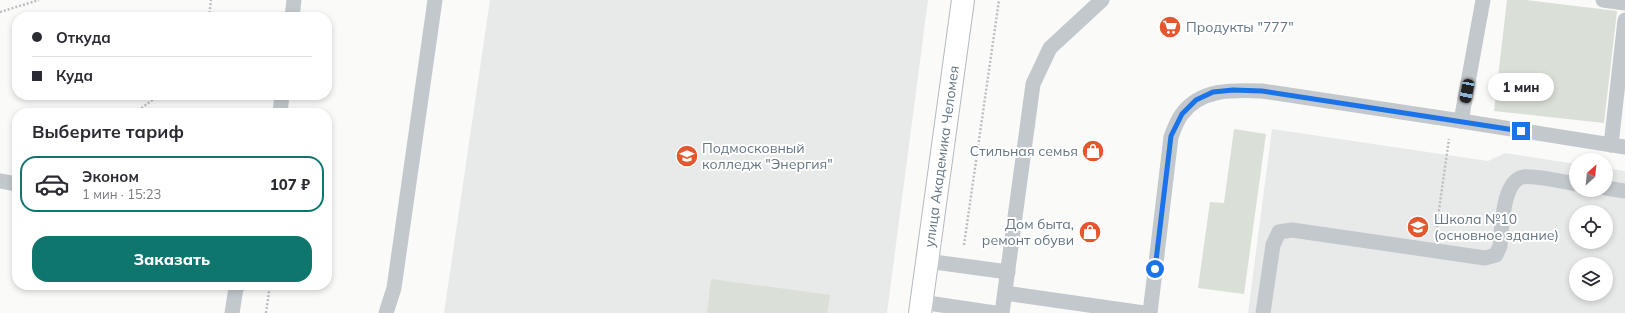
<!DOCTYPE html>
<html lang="ru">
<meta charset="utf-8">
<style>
body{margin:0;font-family:Mulish,sans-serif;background:#f7f7f7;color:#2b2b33;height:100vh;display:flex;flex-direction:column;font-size:15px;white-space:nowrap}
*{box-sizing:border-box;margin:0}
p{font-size:13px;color:#7c7c81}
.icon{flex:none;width:22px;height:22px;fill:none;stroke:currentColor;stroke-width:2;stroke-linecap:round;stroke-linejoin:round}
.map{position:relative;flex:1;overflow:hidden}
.details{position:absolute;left:12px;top:108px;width:320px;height:182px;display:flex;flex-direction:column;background:#fff;border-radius:16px;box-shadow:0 2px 6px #0003}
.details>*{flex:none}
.top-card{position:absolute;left:12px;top:12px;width:320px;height:88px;border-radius:16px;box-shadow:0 2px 6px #0003;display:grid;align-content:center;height:88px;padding:0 20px;background:#fff}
.needle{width:26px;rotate:27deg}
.fabs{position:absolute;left:1569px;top:153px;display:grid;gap:8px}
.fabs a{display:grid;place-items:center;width:44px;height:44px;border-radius:50%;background:#fff;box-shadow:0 2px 6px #0003;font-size:20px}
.end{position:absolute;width:18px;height:18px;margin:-9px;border:5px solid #1a73e8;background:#fff;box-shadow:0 0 0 2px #fff}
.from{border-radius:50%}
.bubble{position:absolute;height:28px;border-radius:14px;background:#fff;box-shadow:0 2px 6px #0003;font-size:13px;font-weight:800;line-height:28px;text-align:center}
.car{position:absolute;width:12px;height:24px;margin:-12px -6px;border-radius:5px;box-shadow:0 0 3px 1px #0007;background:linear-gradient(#222 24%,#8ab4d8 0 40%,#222 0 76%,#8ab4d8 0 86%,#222 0)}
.top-card b{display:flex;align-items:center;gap:14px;height:38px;font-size:15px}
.top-card b+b{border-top:1px solid #e1e1e2}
.top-card i{width:10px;height:10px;background:#2b2b33}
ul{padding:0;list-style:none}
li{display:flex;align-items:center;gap:12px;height:56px;margin:0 8px 6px;padding:0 12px;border:2px solid transparent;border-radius:16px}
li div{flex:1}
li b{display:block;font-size:15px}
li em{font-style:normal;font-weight:800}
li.on{border-color:#0f766e}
li>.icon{width:36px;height:36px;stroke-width:1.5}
h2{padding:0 20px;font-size:18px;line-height:48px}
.action{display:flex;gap:8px;margin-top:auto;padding:8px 20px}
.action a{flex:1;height:46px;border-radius:16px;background:#0f766e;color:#fff;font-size:16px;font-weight:800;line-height:46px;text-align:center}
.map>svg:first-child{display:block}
.built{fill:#e8e9e9;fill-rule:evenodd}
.green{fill:#dadfd7}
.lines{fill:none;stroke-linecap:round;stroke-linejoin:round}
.secondary-casing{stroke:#b3babf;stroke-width:24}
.path{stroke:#bbbfc2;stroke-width:2.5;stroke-dasharray:2 2;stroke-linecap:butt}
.lane{stroke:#c3c8cc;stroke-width:15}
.secondary{stroke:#fff;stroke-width:22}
.route{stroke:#1a73e8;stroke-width:5}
.labels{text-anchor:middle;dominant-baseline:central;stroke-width:4;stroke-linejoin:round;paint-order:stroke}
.poi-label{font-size:14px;fill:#657683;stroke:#fff;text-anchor:start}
.street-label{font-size:14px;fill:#657683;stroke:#fff}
</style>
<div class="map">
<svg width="1625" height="313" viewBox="0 0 1625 313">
<rect width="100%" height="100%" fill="#fafaf8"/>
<!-- built -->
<g class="built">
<polygon points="490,0 928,0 887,313 444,313"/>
<path d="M1272,129L1488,161L1505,153L1576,164V190H1606V168L1625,171V313H1248ZM1576,212H1606V242H1576ZM1576,264H1606V294H1576Z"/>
</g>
<!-- green -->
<g class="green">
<polygon points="1507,0 1526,0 1617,11 1604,123 1494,111"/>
<polygon points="1234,129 1266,134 1244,294 1198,288 1210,202 1224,203"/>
<polygon points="711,279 830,295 827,313 707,313"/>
</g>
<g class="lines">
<!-- secondary casing -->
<g class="secondary-casing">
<g id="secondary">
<path id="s1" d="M920,313L963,0"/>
</g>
</g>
<!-- path -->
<g class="path">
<polyline points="0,12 39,0"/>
<polyline points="209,17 211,0"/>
<polyline points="135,113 159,95"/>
<polyline points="1436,231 1449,139"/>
<polyline points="964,245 999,0"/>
<polyline points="266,313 270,285"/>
</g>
<!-- lane -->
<g class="lane">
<polyline points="1603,0 1625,3"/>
<polyline points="292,17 294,0"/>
<polyline points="280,113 282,95"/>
<polyline points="1461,121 1625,147"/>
<polyline points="1611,145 1625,20"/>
<polyline points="0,181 17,184"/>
<polyline points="1606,188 1625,191"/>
<polyline points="927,261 1008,272"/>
<polyline points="1005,293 1144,313"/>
<polyline points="921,302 995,313"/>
<polyline points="232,313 236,288 239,285"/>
<polyline points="386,313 394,288 435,0"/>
<polyline points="1002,313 1033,84 1050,48 1102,0"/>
<path d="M1150,313L1171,137C1174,129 1177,120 1182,114C1201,88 1234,90 1262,91L1461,121L1483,0"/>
<path d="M1263,313L1273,245L1279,232L1292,230L1485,258L1496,255L1500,246C1502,229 1502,181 1523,177C1531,175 1566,182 1576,184"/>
</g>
<!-- secondary -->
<use href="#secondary" class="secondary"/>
</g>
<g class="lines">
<!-- route -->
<polyline class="route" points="1155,269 1171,136 1182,114 1196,100 1213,92 1233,90 1262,91 1521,131"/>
</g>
<!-- icons -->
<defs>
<g id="supermarket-disc" transform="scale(1.15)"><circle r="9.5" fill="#e4572e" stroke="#fff"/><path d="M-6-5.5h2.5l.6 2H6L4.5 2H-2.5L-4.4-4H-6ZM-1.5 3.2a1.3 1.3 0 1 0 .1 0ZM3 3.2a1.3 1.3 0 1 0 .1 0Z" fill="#fff"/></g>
<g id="shop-disc" transform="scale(1.15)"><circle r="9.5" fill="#e4572e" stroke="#fff"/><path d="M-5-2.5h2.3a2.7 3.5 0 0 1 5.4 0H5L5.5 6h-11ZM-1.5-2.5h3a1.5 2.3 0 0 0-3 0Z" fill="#fff"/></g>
<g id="university-disc" transform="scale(1.15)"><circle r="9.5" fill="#e4572e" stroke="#fff"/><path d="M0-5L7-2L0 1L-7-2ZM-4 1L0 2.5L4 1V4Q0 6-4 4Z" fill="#fff"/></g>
<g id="school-disc" transform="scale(1.15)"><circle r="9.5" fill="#e4572e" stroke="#fff"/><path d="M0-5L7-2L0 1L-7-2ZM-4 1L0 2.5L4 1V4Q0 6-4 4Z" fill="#fff"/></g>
</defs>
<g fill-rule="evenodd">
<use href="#supermarket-disc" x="1170" y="27"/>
<use href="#shop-disc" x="1093" y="151"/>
<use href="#university-disc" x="687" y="156"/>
<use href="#school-disc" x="1418" y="227"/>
<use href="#shop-disc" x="1090" y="232"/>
</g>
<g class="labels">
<!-- poi labels -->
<g class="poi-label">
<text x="1186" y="27">Продукты "777"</text>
<text x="702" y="148">Подмосковный<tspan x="702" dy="16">колледж "Энергия"</tspan></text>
<text x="1078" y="151" text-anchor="end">Стильная семья</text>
<text x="1434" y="219">Школа №10<tspan x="1434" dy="16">(основное здание)</tspan></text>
<text x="1074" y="224" text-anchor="end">Дом быта,<tspan x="1074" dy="16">ремонт обуви</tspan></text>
</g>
<!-- street labels -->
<g class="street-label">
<text stroke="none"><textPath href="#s1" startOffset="158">улица Академика Челомея</textPath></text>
</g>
</g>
</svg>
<div class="fabs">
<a><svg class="needle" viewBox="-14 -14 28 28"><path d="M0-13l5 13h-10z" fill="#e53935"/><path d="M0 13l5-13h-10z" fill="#7c7c81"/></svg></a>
<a><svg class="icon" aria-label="locate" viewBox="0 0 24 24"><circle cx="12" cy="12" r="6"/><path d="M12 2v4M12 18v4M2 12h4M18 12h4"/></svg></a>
<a><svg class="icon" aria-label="layers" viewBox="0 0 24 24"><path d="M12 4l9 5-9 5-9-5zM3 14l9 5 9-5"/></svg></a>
</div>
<i class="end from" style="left:1155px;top:269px"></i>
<i class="end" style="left:1521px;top:131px"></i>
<div class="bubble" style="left:1488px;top:73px;width:66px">1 мин</div>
<i class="car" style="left:1467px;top:91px;rotate:191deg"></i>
<div class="top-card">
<b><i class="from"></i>Откуда</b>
<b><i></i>Куда</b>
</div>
<section class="details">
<h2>Выберите тариф</h2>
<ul>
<li class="on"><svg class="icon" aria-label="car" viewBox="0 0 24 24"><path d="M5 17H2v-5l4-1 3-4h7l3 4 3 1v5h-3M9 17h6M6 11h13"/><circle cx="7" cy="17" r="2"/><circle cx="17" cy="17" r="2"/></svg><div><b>Эконом</b><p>1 мин · 15:23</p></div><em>107 ₽</em></li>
</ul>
<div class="action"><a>Заказать</a></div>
</section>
</div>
